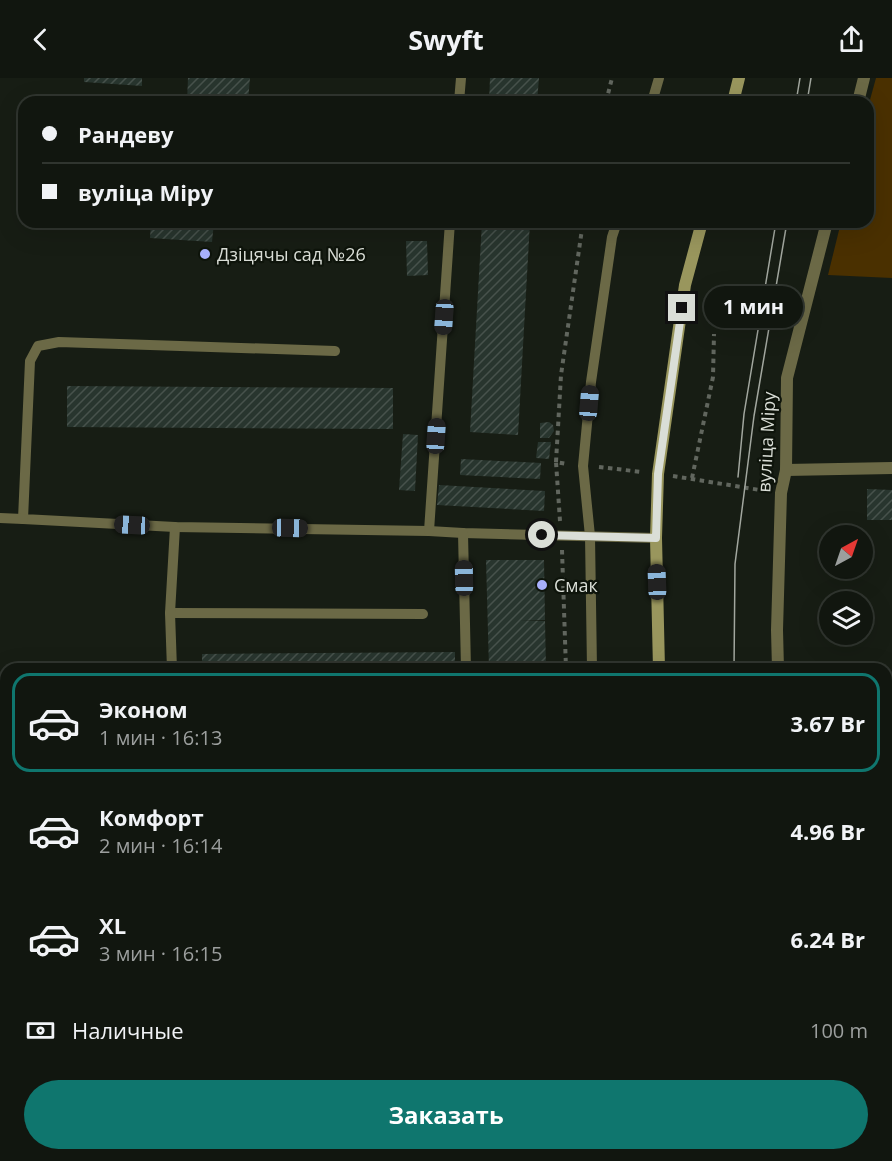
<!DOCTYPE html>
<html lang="ru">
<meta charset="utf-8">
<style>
body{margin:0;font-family:"Open Sans",sans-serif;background:#1a1f18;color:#f1f3f6;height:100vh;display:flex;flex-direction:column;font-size:22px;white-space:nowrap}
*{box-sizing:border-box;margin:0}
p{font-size:20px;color:#9c9f9e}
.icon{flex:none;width:33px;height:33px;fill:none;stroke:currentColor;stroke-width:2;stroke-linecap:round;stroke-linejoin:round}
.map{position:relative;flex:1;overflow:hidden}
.sheet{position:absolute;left:0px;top:585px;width:892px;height:498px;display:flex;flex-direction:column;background:#11160f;border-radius:18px 18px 0 0;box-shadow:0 6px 24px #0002,0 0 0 2px #30352f}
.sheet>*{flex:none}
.banner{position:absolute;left:18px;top:18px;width:856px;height:132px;border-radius:18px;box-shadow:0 6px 24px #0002,0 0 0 2px #30352f;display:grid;align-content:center;height:132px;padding:0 24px;background:#11160f}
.needle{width:39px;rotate:40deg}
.buttons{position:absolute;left:819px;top:447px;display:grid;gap:12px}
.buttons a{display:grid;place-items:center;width:54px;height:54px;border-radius:50%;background:#11160f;box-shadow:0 6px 24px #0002,0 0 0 2px #30352f;font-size:30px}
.end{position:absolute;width:27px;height:27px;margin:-14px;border:8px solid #daded7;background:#111;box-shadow:0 0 0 3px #111}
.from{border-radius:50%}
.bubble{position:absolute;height:42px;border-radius:21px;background:#11160f;box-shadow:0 6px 24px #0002,0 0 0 2px #30352f;font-size:20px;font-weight:700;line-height:42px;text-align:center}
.car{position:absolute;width:18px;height:36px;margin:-18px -9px;border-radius:8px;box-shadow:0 0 4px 2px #0007;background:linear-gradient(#222 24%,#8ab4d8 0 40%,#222 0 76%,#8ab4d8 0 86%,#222 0)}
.banner b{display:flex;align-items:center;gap:21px;height:57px;font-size:22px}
.banner b+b{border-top:2px solid #30352f}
.banner i{width:15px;height:15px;background:#f1f3f6}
ul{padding:10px 0 0;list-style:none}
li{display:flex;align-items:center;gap:18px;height:99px;margin:0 12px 9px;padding:0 12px;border:3px solid transparent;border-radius:18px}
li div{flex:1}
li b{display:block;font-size:22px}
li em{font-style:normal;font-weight:700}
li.selected{border-color:#0f766e}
li>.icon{width:54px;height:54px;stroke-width:1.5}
.pay{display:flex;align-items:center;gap:15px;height:66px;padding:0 24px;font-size:22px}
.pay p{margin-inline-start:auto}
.button{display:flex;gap:12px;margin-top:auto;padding:12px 24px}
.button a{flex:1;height:69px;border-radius:36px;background:#0f766e;color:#fff;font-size:24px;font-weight:700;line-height:69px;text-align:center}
header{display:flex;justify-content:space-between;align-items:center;height:78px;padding:0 24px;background:#11160f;font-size:27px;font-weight:700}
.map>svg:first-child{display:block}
.green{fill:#4a3000}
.building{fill:url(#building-hatch)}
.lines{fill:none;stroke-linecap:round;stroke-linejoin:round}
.path{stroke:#61665e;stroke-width:4;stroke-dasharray:4.5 4.5;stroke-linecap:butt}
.lane{stroke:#6b6946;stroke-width:10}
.street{stroke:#6b6946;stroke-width:12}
.secondary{stroke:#99965d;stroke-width:12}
.tram{stroke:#a2a79f;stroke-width:1.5}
.route{stroke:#daded7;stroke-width:8}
.poi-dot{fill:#a8b0fc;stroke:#0e140b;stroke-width:2}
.labels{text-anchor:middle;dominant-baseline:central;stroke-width:4.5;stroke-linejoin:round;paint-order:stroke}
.poi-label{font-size:18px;fill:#daded7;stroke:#0e140b;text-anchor:start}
.street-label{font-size:18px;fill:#daded7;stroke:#0e140b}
</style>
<header><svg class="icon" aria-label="back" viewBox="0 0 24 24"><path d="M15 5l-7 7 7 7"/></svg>Swyft<svg class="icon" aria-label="share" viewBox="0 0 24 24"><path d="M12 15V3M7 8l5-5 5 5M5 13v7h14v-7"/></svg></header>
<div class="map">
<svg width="892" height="1083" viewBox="0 0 892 1083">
<defs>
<pattern id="building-hatch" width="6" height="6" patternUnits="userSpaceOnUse" patternTransform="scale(1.5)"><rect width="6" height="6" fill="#28352e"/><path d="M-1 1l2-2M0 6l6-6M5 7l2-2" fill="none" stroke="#47524c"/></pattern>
</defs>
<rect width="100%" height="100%" fill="#171d14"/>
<!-- green -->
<polygon class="green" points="876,0 892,0 892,200 828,197 841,144 868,144 868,29"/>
<!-- building -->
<g class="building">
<polygon points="84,0 142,0 142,8 84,4"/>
<polygon points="188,0 250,0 248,24 187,24"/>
<polygon points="490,0 539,0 537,24 489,24"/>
<polygon points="151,144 214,144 212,164 150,160"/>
<polygon points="482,144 530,144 518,357 470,354"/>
<polygon points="406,163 427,163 428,197 407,198"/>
<polygon points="67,308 393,310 393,351 67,349"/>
<polygon points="549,344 553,347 554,353 549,360 540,360 540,345"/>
<polygon points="403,356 418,357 415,413 399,412"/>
<polygon points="538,364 551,364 549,381 536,380"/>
<polygon points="461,381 541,385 540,401 460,397"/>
<polygon points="439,407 545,413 544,433 437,427"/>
<polygon points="867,411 892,412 892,442 867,442"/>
<polygon points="486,482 544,482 545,542 519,543 545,543 546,591 489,591"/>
<polygon points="455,574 455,591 202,591 202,576"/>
<rect x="0" y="603" width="6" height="37"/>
<rect x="0" y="850" width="6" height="45"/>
<polygon points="0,1037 6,1037 6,1077 12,1077 12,1079 0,1079"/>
<rect x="494" y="1077" width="57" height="6"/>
</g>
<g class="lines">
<!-- path -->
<g class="path">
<polyline points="606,24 612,0"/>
<polyline points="556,384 561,297 583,144"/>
<polyline points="599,389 642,394"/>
<polyline points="673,398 766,413"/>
<polyline points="692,400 713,299 714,256"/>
<polyline points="560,443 556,384 567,386"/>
<polyline points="562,472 566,591"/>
<polyline points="773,1077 783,1081"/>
<polyline points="577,1083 577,1077"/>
</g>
<!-- lane -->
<g class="lane">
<polyline points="459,24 461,0"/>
<polyline points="652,24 659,0"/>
<polyline points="335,273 59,264 38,268 30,283 23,441 175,449 429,453 463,455 656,460"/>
<polyline points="0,440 23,441"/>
<polyline points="429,453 450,144"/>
<polyline points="463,455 466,591"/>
<polyline points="170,535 423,536"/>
<polyline points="172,591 170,535 175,449"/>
<polyline points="592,591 590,458 583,388 591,304 612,159 617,144"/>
<polyline points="0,1003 6,1002"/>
<polyline points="189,1077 189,1083"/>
<polyline points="478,1077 479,1083"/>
<polyline points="600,1077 600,1083"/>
</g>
<!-- street -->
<g class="street">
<polyline points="858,24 864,0"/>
<polyline points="786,392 892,390"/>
<polyline points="778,591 777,552 781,415 786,392 787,300 827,144"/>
<polyline points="886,767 892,766"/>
<polyline points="799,1077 799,1083"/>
</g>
<!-- secondary -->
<g class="secondary">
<polyline points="733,24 739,0"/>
<polyline points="659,591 656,460 658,396 685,207 702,144"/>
<polyline points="672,1077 672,1083"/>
</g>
<!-- tram -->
<g class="tram">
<polyline points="796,24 800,0"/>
<polyline points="807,24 811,0"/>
<polyline points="738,399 744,336 776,144"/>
<polyline points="734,591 735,486 754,338 787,144"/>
<polyline points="721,1077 721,1083"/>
<polyline points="732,1077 732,1083"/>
</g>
</g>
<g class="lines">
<!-- route -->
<polyline class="route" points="542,457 656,460 658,396 682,230"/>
</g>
<!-- markers -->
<g class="poi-dot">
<circle cx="205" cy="176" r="6"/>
<circle cx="542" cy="507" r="6"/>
</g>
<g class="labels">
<!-- poi labels -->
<g class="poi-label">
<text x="217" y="176">Дзіцячы сад №26</text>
<text x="554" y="507">Смак</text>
</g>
<!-- street labels -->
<g class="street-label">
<text transform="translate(766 364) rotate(-87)">вуліца Міру</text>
</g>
</g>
</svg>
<div class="buttons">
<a><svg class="needle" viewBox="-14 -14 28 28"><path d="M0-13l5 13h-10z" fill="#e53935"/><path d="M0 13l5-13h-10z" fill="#9c9f9e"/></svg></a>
<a><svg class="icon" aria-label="layers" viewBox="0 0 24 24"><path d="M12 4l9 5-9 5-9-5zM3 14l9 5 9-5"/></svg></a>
</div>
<i class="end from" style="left:542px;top:457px"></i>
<i class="end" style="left:682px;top:230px"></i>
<div class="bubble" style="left:704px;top:208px;width:99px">1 мин</div>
<i class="car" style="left:444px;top:239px;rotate:184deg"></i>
<i class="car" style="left:589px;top:325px;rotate:5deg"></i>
<i class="car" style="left:436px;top:358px;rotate:4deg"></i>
<i class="car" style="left:132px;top:447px;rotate:273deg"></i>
<i class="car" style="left:290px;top:450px;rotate:91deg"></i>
<i class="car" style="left:464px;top:500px;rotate:359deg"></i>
<i class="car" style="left:657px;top:504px;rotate:358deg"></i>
<div class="banner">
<b><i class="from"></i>Рандеву</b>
<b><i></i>вуліца Міру</b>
</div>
<section class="sheet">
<ul>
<li class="selected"><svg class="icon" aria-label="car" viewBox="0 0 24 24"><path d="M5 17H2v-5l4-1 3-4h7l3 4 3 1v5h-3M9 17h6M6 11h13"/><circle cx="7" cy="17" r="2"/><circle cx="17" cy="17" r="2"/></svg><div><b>Эконом</b><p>1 мин · 16:13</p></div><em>3.67 Br</em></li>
<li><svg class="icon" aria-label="car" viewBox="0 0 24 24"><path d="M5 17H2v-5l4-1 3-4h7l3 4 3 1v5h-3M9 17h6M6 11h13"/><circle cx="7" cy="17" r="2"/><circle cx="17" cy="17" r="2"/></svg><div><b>Комфорт</b><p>2 мин · 16:14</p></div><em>4.96 Br</em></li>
<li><svg class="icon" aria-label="car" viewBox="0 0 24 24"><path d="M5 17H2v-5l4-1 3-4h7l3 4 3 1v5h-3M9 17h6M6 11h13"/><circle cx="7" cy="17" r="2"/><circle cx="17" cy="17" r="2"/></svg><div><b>XL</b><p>3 мин · 16:15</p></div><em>6.24 Br</em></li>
</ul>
<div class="pay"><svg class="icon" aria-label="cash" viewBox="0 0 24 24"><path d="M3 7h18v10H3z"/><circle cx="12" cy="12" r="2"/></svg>Наличные<p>100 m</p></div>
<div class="button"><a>Заказать</a></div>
</section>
</div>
